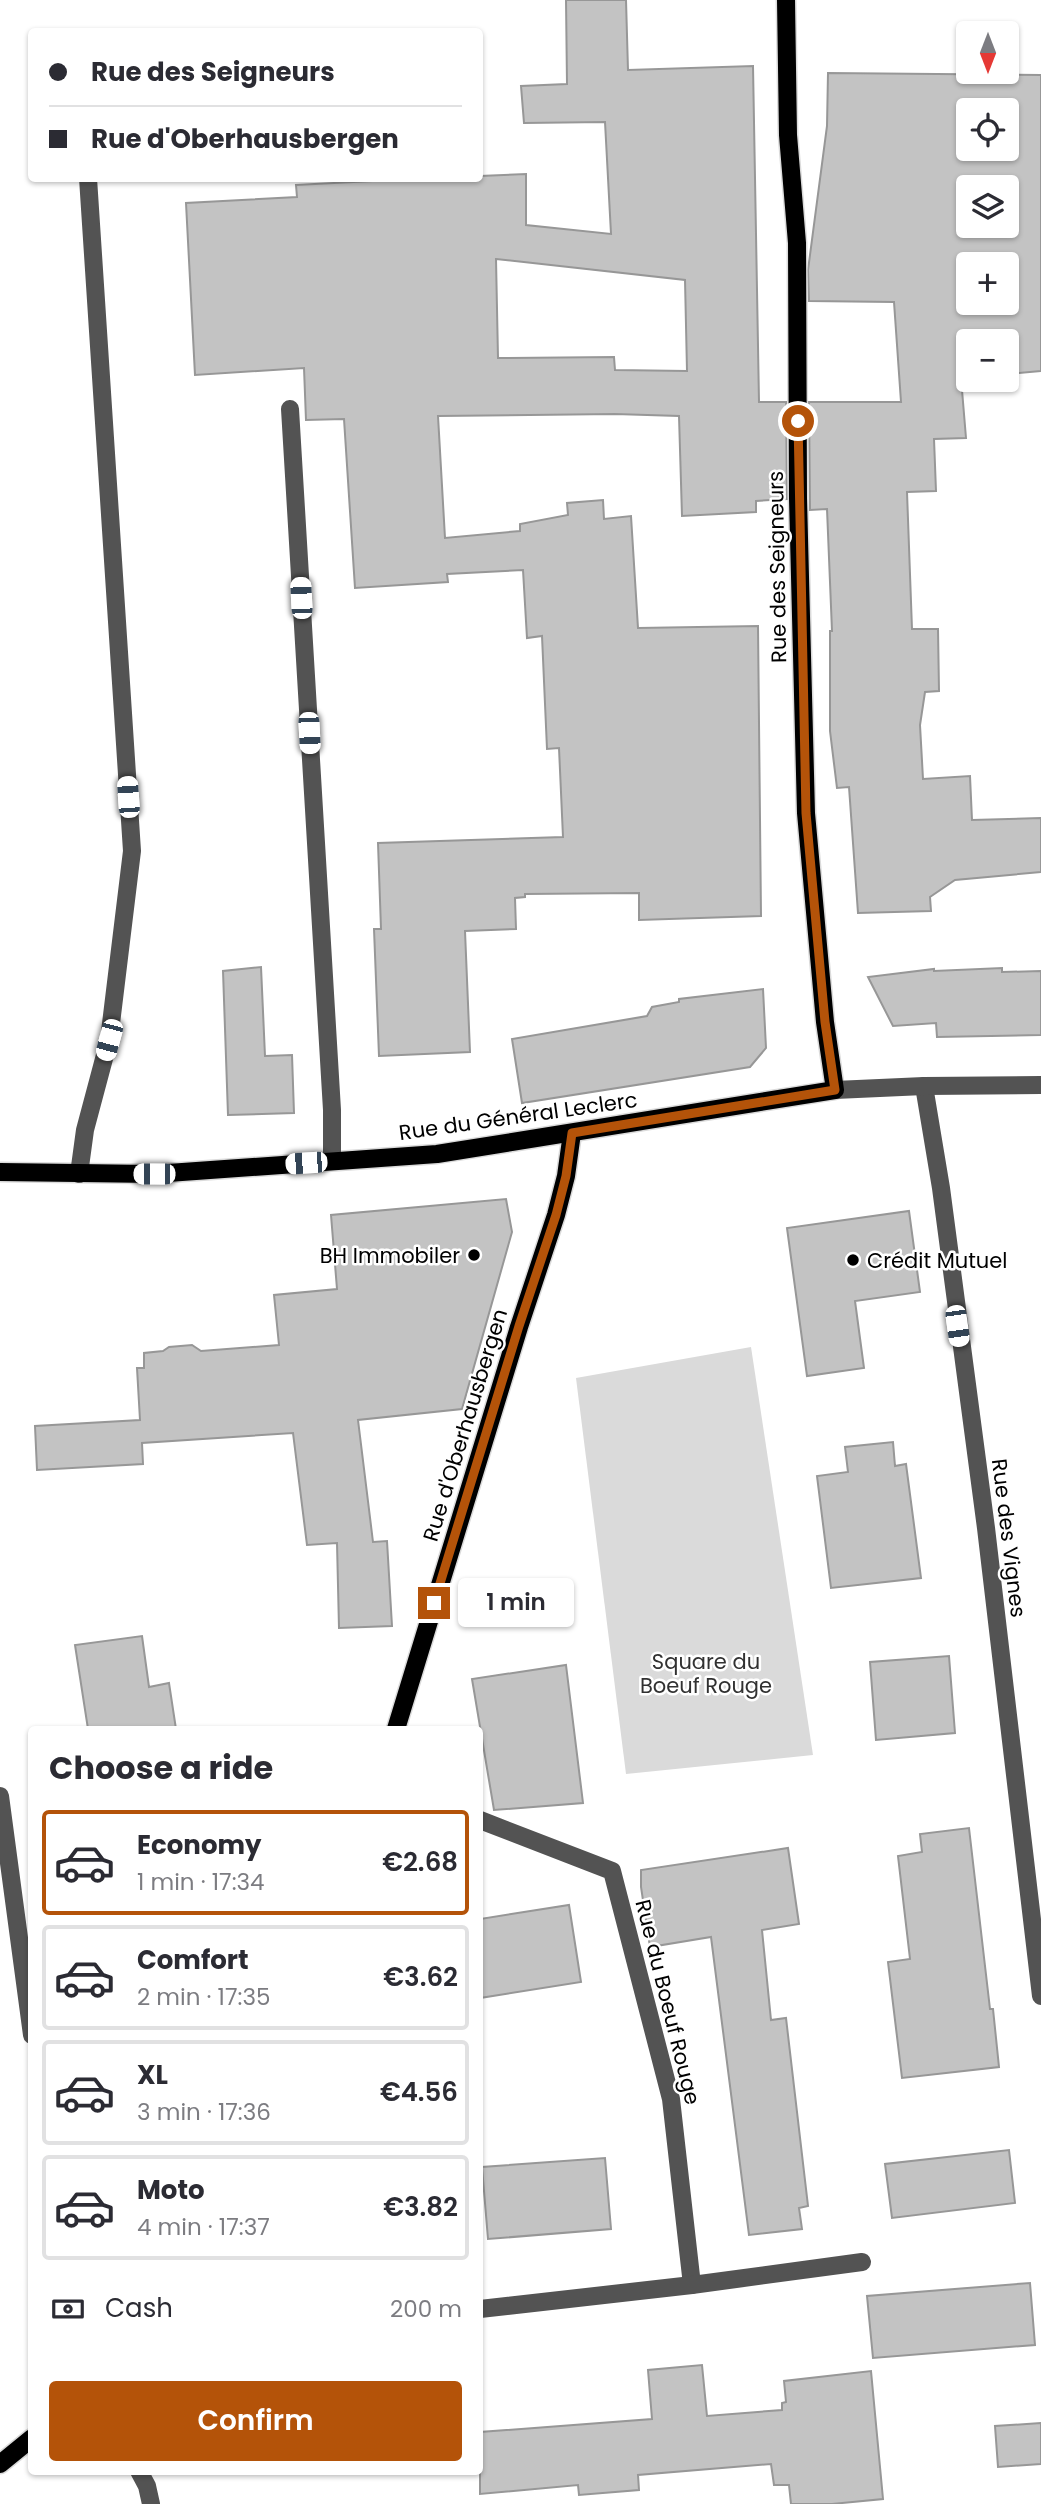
<!DOCTYPE html>
<meta charset="utf-8">
<style>
body{margin:0;font-family:Poppins,sans-serif;background:#f2f2f3;color:#2b2b33;height:100vh;display:flex;flex-direction:column;font-size:26px;white-space:nowrap}
*{box-sizing:border-box;margin:0}
p{font-size:23px;color:#7c7c81}
.icon{flex:none;width:38px;height:38px;fill:none;stroke:currentColor;stroke-width:2;stroke-linecap:round;stroke-linejoin:round}
.map{position:relative;flex:1;overflow:hidden}
.details{position:absolute;left:28px;top:1726px;width:455px;height:749px;display:flex;flex-direction:column;background:#fff;border-radius:7px;box-shadow:0 2px 5px #0004}
.details>*{flex:none}
.hud{position:absolute;left:28px;top:28px;width:455px;height:154px;border-radius:7px;box-shadow:0 2px 5px #0004;display:grid;align-content:center;height:154px;padding:0 21px;background:#fff}
.needle{width:46px;rotate:180deg}
.fabs{position:absolute;left:956px;top:21px;display:grid;gap:14px}
.fabs a{display:grid;place-items:center;width:63px;height:63px;border-radius:7px;background:#fff;box-shadow:0 2px 5px #0004;font-size:35px}
.end{position:absolute;width:32px;height:32px;margin:-16px;border:9px solid #b45309;background:#fff;box-shadow:0 0 0 4px #fff}
.from{border-radius:50%}
.bubble{position:absolute;height:49px;border-radius:7px;background:#fff;box-shadow:0 2px 5px #0004;font-size:23px;font-weight:600;line-height:49px;text-align:center}
.car{position:absolute;width:21px;height:42px;margin:-21px -10px;border-radius:9px;box-shadow:0 0 5px 2px #0007;background:linear-gradient(#fff 24%,#345 0 40%,#fff 0 76%,#345 0 86%,#fff 0)}
.hud b{display:flex;align-items:center;gap:24px;height:66px;font-size:26px}
.hud b+b{border-top:2px solid #e1e1e2}
.hud i{width:18px;height:18px;background:#2b2b33}
ul{padding:0;list-style:none}
li{display:flex;align-items:center;gap:21px;height:105px;margin:0 14px 10px;padding:0 7px;border:4px solid #e1e1e2;border-radius:7px}
li div{flex:1}
li b{display:block;font-size:26px}
li em{font-style:normal;font-weight:600}
li.active{border-color:#b45309}
li>.icon{width:63px;height:63px;stroke-width:1.5}
h2{padding:0 21px;font-size:32px;line-height:84px}
.pay{display:flex;align-items:center;gap:18px;height:77px;padding:0 21px;font-size:26px}
.pay p{margin-inline-start:auto}
.button{display:flex;gap:14px;margin-top:auto;padding:14px 21px}
.button a{flex:1;height:80px;border-radius:7px;background:#b45309;color:#fff;font-size:28px;font-weight:600;line-height:80px;text-align:center}
.map>svg:first-child{display:block}
.green{fill:#dadada}
.building{fill:#c3c3c3;stroke:#979797;stroke-width:2;fill-rule:evenodd}
.lines{fill:none;stroke-linecap:round;stroke-linejoin:round}
.major-casing{stroke:#dbdbdb;stroke-width:21}
.minor{stroke:#535353;stroke-width:18}
.major{stroke:#000;stroke-width:18}
.route{stroke:#b45309;stroke-width:9}
.poi-dot{fill:#000;stroke:#fff;stroke-width:2.5}
.labels{text-anchor:middle;dominant-baseline:central;stroke-width:5;stroke-linejoin:round;paint-order:stroke}
.street-label{font-size:21px;fill:#000;stroke:#fff}
.poi-label{font-size:21px;fill:#000;stroke:#fff;text-anchor:end}
.park-label{font-size:21px;fill:#313131;stroke:#fff}
</style>
<div class="map">
<svg width="1041" height="2504" viewBox="0 0 1041 2504">
<rect width="100%" height="100%" fill="#fff"/>
<!-- green -->
<polygon class="green" points="751,1347 813,1755 626,1774 576,1378"/>
<!-- building -->
<g class="building">
<path d="M566,0H626L628,70L753,66L759,402H786L787,499L756,501V512L682,516L679,416L615,414L438,416L445,538L520,531V524L568,515L567,503L603,500L604,519L631,516L638,628L758,626L761,916L639,920V893L525,894V897L515,898L516,929L465,931L470,1052L379,1056L374,929H381L378,843L563,837L559,748L547,749L542,636L527,638L523,570L447,574L448,582L355,588L344,419L306,420L304,368L195,375L186,203L297,197L296,185L430,178H480V176L526,174V225L611,234L605,122L524,123L521,86L567,84ZM496,259L685,280L687,371L615,370L614,357L498,358Z"/>
<path d="M828,73L1041,75V371L1006,374V341H968V377L961,378L966,438L934,439L936,491L907,492L912,629H938L939,691L925,692L920,725L923,779L970,776L972,820L1041,818V872L955,880L930,897L931,911L858,913L849,787L837,788L830,731V631H832L827,509L810,510L809,402H901L894,302L809,301L808,270L827,126ZM968,110H1006V149H968ZM968,187H1006V226H968ZM968,264H1006V303H968Z"/>
<polygon points="261,967 265,1056 292,1055 294,1113 228,1115 223,971"/>
<polygon points="1002,968 1002,972 1041,971 1041,1035 937,1037 936,1023 893,1026 868,977 934,969 934,971"/>
<polygon points="763,989 766,1048 750,1067 522,1103 512,1039 647,1016 652,1007 679,1002 679,999"/>
<polygon points="506,1199 512,1232 462,1409 358,1420 373,1542 387,1541 392,1626 339,1628 337,1543 307,1545 293,1433 142,1443 143,1464 37,1470 35,1426 140,1420 137,1368 144,1368 144,1353 163,1351 169,1347 192,1345 201,1351 279,1345 274,1295 337,1289 331,1215"/>
<polygon points="909,1211 920,1292 855,1301 864,1368 807,1376 787,1228"/>
<polygon points="893,1442 895,1466 906,1464 921,1578 831,1588 817,1476 848,1472 845,1447"/>
<polygon points="142,1636 149,1687 169,1683 176,1729 88,1729 75,1645"/>
<polygon points="949,1656 955,1733 876,1740 870,1662"/>
<polygon points="566,1665 583,1803 494,1810 472,1679"/>
<polygon points="969,1828 990,2009 993,2009 999,2067 902,2078 888,1962 910,1959 898,1856 922,1852 920,1834"/>
<polygon points="788,1848 799,1924 762,1930 771,2020 786,2018 808,2206 799,2208 802,2229 749,2235 711,1937 650,1947 641,1887 641,1870"/>
<polygon points="569,1905 581,1982 480,1998 480,1919"/>
<polygon points="1009,2150 1015,2203 892,2218 885,2164"/>
<polygon points="605,2158 611,2229 488,2239 482,2167"/>
<polygon points="1030,2283 1035,2345 873,2358 867,2296"/>
<polygon points="702,2365 707,2416 782,2410 782,2403 786,2402 784,2381 871,2371 883,2499 832,2504 791,2504 789,2485 774,2485 771,2464 638,2475 639,2490 579,2495 578,2485 480,2494 480,2432 652,2419 648,2370"/>
<polygon points="1041,2423 1041,2464 998,2467 995,2426"/>
</g>
<g class="lines">
<!-- major casing -->
<g class="major-casing">
<g id="major">
<polyline points="0,1172 154,1174 437,1154 835,1090 825,1022 806,813 798,498 797,243 788,135 786,0"/>
<polyline points="396,1729 519,1327 556,1215 566,1176 572,1133"/>
<polyline points="0,2464 32,2438"/>
</g>
</g>
<!-- minor -->
<g class="minor">
<polyline points="290,409 332,1110 332,1161"/>
<polyline points="924,1086 941,1188 986,1528 1041,1996"/>
<polyline points="835,1090 924,1086 1041,1085"/>
<polyline points="79,1174 85,1130 109,1040 132,851 88,178"/>
<polyline points="0,1796 32,2035"/>
<polyline points="480,1820 612,1871 671,2099 692,2285"/>
<polyline points="480,2309 692,2285 862,2262"/>
<polyline points="139,2471 147,2486 151,2504"/>
</g>
<!-- major -->
<use href="#major" class="major"/>
</g>
<g class="lines">
<!-- route -->
<polyline class="route" points="434,1603 519,1326 556,1215 566,1176 572,1133 835,1090 825,1022 806,813 798,421"/>
</g>
<!-- markers -->
<g class="poi-dot">
<circle cx="474" cy="1255" r="7"/>
<circle cx="853" cy="1260" r="7"/>
</g>
<g class="labels">
<!-- street labels -->
<g class="street-label">
<text transform="translate(777 567) rotate(-91)">Rue des Seigneurs</text>
<text transform="translate(518 1116) rotate(-8)">Rue du Général Leclerc</text>
<text transform="translate(465 1425) rotate(-73)">Rue d'Oberhausbergen</text>
<text transform="translate(1009 1538) rotate(83)">Rue des Vignes</text>
<text transform="translate(668 2002) rotate(76)">Rue du Boeuf Rouge</text>
</g>
<!-- poi labels -->
<g class="poi-label">
<text x="460" y="1255">BH Immobiler</text>
<text x="867" y="1260" text-anchor="start">Crédit Mutuel</text>
</g>
<!-- park labels -->
<g class="park-label">
<text x="706" y="1661">Square du<tspan x="706" dy="24">Boeuf Rouge</tspan></text>
</g>
</g>
</svg>
<div class="fabs">
<a><svg class="needle" viewBox="-14 -14 28 28"><path d="M0-13l5 13h-10z" fill="#e53935"/><path d="M0 13l5-13h-10z" fill="#7c7c81"/></svg></a>
<a><svg class="icon" aria-label="locate" viewBox="0 0 24 24"><circle cx="12" cy="12" r="6"/><path d="M12 2v4M12 18v4M2 12h4M18 12h4"/></svg></a>
<a><svg class="icon" aria-label="layers" viewBox="0 0 24 24"><path d="M12 4l9 5-9 5-9-5zM3 14l9 5 9-5"/></svg></a>
<a>+</a>
<a>−</a>
</div>
<i class="end from" style="left:798px;top:421px"></i>
<i class="end" style="left:434px;top:1603px"></i>
<div class="bubble" style="left:458px;top:1578px;width:116px">1 min</div>
<i class="car" style="left:301px;top:598px;rotate:357deg"></i>
<i class="car" style="left:309px;top:733px;rotate:177deg"></i>
<i class="car" style="left:128px;top:797px;rotate:356deg"></i>
<i class="car" style="left:109px;top:1040px;rotate:195deg"></i>
<i class="car" style="left:306px;top:1163px;rotate:266deg"></i>
<i class="car" style="left:154px;top:1174px;rotate:270deg"></i>
<i class="car" style="left:957px;top:1326px;rotate:172deg"></i>
<div class="hud">
<b><i class="from"></i>Rue des Seigneurs</b>
<b><i></i>Rue d'Oberhausbergen</b>
</div>
<section class="details">
<h2>Choose a ride</h2>
<ul>
<li class="active"><svg class="icon" aria-label="car" viewBox="0 0 24 24"><path d="M5 17H2v-5l4-1 3-4h7l3 4 3 1v5h-3M9 17h6M6 11h13"/><circle cx="7" cy="17" r="2"/><circle cx="17" cy="17" r="2"/></svg><div><b>Economy</b><p>1 min · 17:34</p></div><em>€2.68</em></li>
<li><svg class="icon" aria-label="car" viewBox="0 0 24 24"><path d="M5 17H2v-5l4-1 3-4h7l3 4 3 1v5h-3M9 17h6M6 11h13"/><circle cx="7" cy="17" r="2"/><circle cx="17" cy="17" r="2"/></svg><div><b>Comfort</b><p>2 min · 17:35</p></div><em>€3.62</em></li>
<li><svg class="icon" aria-label="car" viewBox="0 0 24 24"><path d="M5 17H2v-5l4-1 3-4h7l3 4 3 1v5h-3M9 17h6M6 11h13"/><circle cx="7" cy="17" r="2"/><circle cx="17" cy="17" r="2"/></svg><div><b>XL</b><p>3 min · 17:36</p></div><em>€4.56</em></li>
<li><svg class="icon" aria-label="car" viewBox="0 0 24 24"><path d="M5 17H2v-5l4-1 3-4h7l3 4 3 1v5h-3M9 17h6M6 11h13"/><circle cx="7" cy="17" r="2"/><circle cx="17" cy="17" r="2"/></svg><div><b>Moto</b><p>4 min · 17:37</p></div><em>€3.82</em></li>
</ul>
<div class="pay"><svg class="icon" aria-label="cash" viewBox="0 0 24 24"><path d="M3 7h18v10H3z"/><circle cx="12" cy="12" r="2"/></svg>Cash<p>200 m</p></div>
<div class="button"><a>Confirm</a></div>
</section>
</div>
